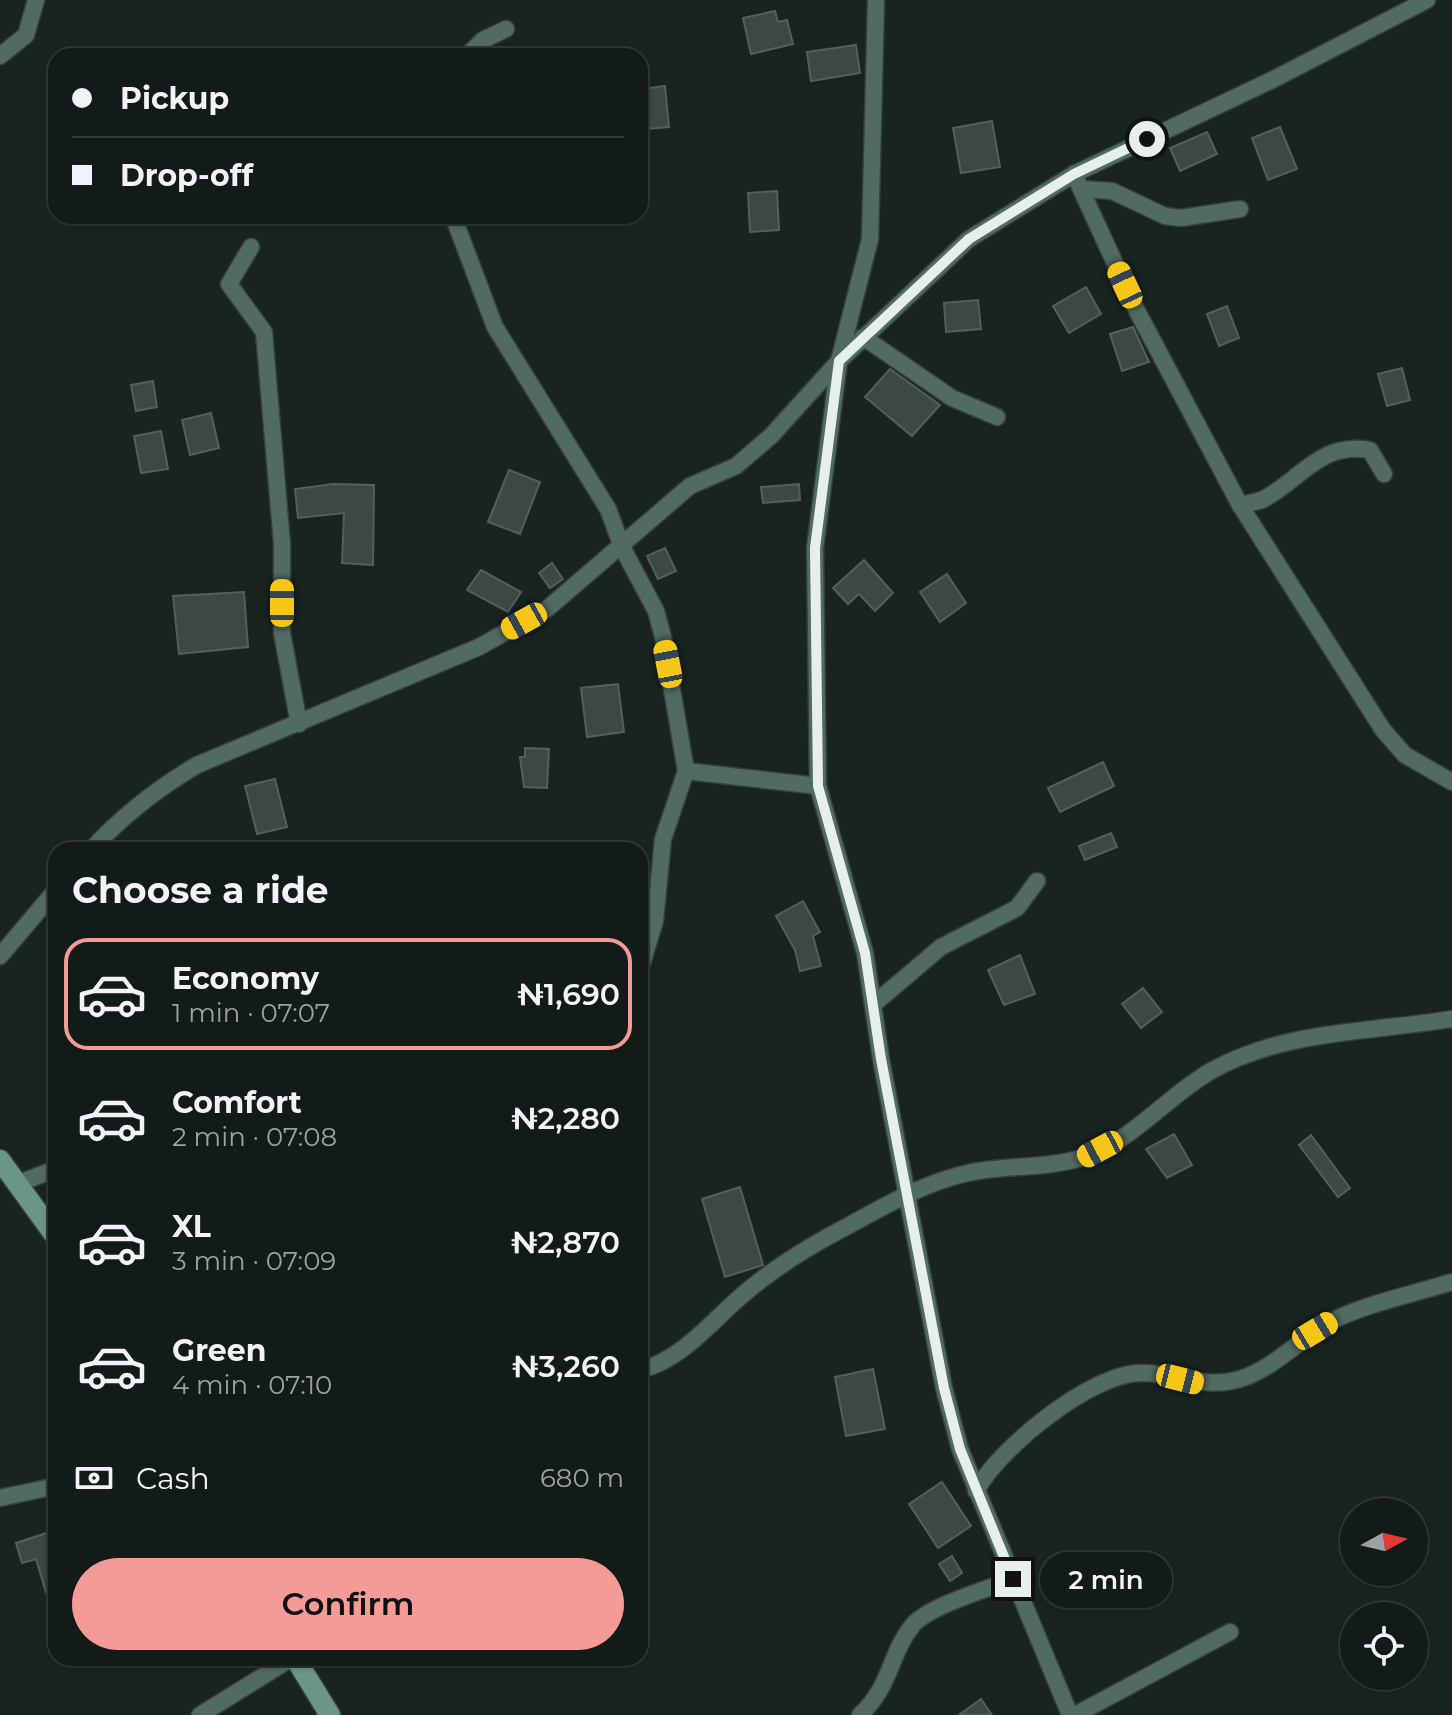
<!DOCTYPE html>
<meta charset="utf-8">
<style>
body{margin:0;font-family:Montserrat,sans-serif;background:#202826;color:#f1f3f6;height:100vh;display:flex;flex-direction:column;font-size:30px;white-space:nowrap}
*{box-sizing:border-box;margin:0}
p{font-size:26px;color:#9da1a2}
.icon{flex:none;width:44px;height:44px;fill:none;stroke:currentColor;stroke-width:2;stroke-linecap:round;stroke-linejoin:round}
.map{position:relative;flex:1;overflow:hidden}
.side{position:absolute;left:48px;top:842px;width:600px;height:824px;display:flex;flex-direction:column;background:#131b19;border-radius:24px;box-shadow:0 2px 6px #0004,0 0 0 2px #323938}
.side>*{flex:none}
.top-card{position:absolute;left:48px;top:48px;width:600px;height:176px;border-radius:24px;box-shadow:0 2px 6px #0004,0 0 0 2px #323938;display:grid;align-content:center;height:176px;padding:0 24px;background:#131b19}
.needle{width:52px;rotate:82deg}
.controls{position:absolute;left:1340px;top:1498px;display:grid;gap:16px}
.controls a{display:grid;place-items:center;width:88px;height:88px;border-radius:50%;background:#131b19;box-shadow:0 2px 6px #0004,0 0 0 2px #323938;font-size:40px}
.end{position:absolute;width:36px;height:36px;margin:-18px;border:10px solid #e7efec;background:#111;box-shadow:0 0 0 4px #111}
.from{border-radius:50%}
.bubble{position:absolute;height:56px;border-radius:28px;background:#131b19;box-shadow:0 2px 6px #0004,0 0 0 2px #323938;font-size:26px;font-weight:600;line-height:56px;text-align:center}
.car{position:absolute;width:24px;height:48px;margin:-24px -12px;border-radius:10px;box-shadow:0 0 6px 2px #0007;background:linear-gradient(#f5c518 24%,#345 0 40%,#f5c518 0 76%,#345 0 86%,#f5c518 0)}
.top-card b{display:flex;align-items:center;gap:28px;height:76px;font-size:30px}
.top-card b+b{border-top:2px solid #323938}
.top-card i{width:20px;height:20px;background:#f1f3f6}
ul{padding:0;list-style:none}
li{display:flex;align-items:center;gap:24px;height:112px;margin:0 16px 12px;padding:0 8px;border:4px solid transparent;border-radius:24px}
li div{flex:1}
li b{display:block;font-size:30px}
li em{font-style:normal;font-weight:600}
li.current{border-color:#f59b97}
li>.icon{width:72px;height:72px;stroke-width:1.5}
h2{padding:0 24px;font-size:36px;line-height:96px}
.pay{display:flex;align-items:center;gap:20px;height:88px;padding:0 24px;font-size:30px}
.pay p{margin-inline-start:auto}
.cta{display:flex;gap:16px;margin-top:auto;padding:16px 24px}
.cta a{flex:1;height:92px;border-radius:48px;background:#f59b97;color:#111;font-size:32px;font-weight:600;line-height:92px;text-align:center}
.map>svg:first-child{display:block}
.building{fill:#3c4844;stroke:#525f5b;stroke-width:2}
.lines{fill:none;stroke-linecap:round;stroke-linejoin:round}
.street-casing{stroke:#36403d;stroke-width:19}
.secondary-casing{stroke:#36403d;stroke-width:23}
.street{stroke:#516b63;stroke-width:16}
.secondary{stroke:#6b9588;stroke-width:20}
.route{stroke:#e7efec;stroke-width:10}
</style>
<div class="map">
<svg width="1452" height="1715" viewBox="0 0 1452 1715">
<rect width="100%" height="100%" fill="#192421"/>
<!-- building -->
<g class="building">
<polygon points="775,11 778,22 787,20 793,44 751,54 743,18"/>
<polygon points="856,45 860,73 811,81 807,52"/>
<polygon points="665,86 669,127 646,129 642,89"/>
<polygon points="992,121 1000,167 961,173 953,128"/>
<polygon points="1280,127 1297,169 1268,180 1252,138"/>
<polygon points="1207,132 1217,154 1180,171 1170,148"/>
<polygon points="777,191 779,230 750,232 748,193"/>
<polygon points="1086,287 1101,314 1069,333 1053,306"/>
<polygon points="978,300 981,329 946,332 944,303"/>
<polygon points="1227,306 1239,338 1219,346 1207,314"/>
<polygon points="1133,327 1149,362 1122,371 1110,334"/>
<polygon points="1402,368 1410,400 1387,406 1378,374"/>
<polygon points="890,369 940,405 912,436 865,397"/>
<polygon points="153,381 157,407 136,411 131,385"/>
<polygon points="211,413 219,448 190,455 182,420"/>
<polygon points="161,431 168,469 141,473 134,436"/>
<polygon points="509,470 540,482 520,534 488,522"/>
<polygon points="333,484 374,485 373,565 342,563 344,513 298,518 295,489"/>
<polygon points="799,484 800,500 763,503 761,487"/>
<polygon points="665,548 676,571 658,579 647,556"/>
<polygon points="864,560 893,593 875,611 859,594 848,604 833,588"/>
<polygon points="552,563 563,579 550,588 539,573"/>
<polygon points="481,570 521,592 508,612 467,590"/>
<polygon points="947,574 966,603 940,622 920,592"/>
<polygon points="244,592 248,647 179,654 173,596"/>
<polygon points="618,684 624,732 587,737 581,688"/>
<polygon points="525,748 549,749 547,788 524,787 520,757 525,757"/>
<polygon points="1103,762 1114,786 1060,812 1048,788"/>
<polygon points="275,779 287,827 257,834 245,786"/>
<polygon points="1111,833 1117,847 1085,860 1079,846"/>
<polygon points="803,901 820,932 813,936 821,966 800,971 795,950 776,916"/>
<polygon points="1020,955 1035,994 1004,1005 988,970"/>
<polygon points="1143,988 1162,1012 1141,1028 1122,1004"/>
<polygon points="1174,1134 1192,1165 1167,1178 1146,1149"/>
<polygon points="1311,1135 1350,1188 1338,1197 1299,1145"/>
<polygon points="740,1187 763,1265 725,1277 702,1199"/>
<polygon points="873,1369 885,1429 846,1436 835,1377"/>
<polygon points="942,1482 971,1526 938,1548 909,1504"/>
<polygon points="56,1530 56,1615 53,1616 36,1559 22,1563 16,1543"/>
<polygon points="952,1556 962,1573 950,1581 939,1564"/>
<polygon points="981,1699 992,1715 959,1715"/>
</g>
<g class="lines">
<!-- street casing -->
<g class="street-casing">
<g id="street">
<polyline points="876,0 870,239 839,361 815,548 818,786 865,953 881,1059 944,1388 960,1449 1070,1715"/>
<polyline points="0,56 26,35 36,0"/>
<polyline points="467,56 483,40 506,29"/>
<polyline points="1074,174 1136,309 1240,505 1383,730 1405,755 1452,782"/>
<polyline points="1081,189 1112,191 1165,216 1181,218 1240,209"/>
<polyline points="453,216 495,327 608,509 622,547 656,611 663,637 686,771 663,839 655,921 640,970"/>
<polyline points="251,247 229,284 264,332 282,544 282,633 299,724"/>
<polyline points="863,337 952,398 997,417"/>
<path d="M1240,505C1247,503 1258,502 1264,499C1300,480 1321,441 1370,450L1384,474"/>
<polyline points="686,771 818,786"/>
<path d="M91,850C122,816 158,788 197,765L479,647L547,609L690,486L736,466L771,436L839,361L969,239L1074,174L1274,79L1427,0"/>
<polyline points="0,956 56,890"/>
<polyline points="875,1003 941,947 1017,908 1037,881"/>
<polyline points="19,1183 56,1169"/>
<path d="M640,1370C683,1360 713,1319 746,1292C772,1270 800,1252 831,1235C875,1212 918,1184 968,1173C1005,1165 1044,1169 1081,1158C1131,1143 1167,1096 1211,1071C1283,1030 1373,1032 1452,1019"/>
<path d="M976,1491C998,1449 1091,1373 1141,1373C1177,1372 1206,1391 1243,1378C1275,1367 1300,1339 1330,1322C1361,1305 1417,1293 1452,1282"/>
<polyline points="0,1498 56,1486"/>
<polyline points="200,1715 292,1658"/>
<path d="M860,1715C892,1685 889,1655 912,1626C928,1606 988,1589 1013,1579"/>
<polyline points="1075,1715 1230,1632"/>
</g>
</g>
<!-- secondary casing -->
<g class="secondary-casing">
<g id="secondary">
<polyline points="0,1160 56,1237"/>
<polyline points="295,1658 330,1715"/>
</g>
</g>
<!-- street -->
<use href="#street" class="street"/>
<!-- secondary -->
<use href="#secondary" class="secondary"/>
</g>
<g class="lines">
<!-- route -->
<polyline class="route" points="1013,1579 960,1449 944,1388 881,1059 865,953 818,786 815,548 839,361 969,239 1074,174 1147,139"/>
</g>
</svg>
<div class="controls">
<a><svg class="needle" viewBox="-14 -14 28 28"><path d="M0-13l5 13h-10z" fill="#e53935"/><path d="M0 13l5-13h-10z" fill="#9da1a2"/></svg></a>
<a><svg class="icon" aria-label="locate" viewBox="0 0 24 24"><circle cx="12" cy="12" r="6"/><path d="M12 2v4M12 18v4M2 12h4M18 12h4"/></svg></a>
</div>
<i class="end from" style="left:1147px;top:139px"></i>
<i class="end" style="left:1013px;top:1579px"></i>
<div class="bubble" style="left:1040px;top:1552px;width:132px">2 min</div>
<i class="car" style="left:1125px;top:285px;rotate:335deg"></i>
<i class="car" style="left:282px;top:603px;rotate:0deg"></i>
<i class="car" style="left:524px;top:621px;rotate:241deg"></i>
<i class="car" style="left:668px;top:664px;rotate:349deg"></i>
<i class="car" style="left:1100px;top:1149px;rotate:242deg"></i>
<i class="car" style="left:1315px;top:1331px;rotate:59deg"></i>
<i class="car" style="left:1180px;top:1379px;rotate:104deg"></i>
<div class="top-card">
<b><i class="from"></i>Pickup</b>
<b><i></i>Drop-off</b>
</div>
<section class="side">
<h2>Choose a ride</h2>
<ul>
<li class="current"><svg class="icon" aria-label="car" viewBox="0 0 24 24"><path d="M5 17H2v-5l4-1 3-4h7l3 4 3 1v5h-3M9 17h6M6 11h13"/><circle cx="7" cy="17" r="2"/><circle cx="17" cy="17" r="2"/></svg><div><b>Economy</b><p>1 min · 07:07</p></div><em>₦1,690</em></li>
<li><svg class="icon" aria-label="car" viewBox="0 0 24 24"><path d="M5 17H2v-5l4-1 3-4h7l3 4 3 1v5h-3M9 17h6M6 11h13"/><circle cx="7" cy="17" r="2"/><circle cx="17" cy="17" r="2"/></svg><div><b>Comfort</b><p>2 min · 07:08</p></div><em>₦2,280</em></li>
<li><svg class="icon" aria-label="car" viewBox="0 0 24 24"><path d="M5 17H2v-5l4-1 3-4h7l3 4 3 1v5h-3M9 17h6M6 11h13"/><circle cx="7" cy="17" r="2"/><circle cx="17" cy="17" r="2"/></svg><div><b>XL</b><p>3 min · 07:09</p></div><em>₦2,870</em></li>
<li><svg class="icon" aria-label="car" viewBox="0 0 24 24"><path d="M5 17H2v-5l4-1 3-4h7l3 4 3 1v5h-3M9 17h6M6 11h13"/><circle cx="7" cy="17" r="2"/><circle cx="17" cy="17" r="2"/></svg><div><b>Green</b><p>4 min · 07:10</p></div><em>₦3,260</em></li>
</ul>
<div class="pay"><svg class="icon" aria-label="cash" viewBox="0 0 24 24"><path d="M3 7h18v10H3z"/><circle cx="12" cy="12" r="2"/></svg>Cash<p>680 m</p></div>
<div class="cta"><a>Confirm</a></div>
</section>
</div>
